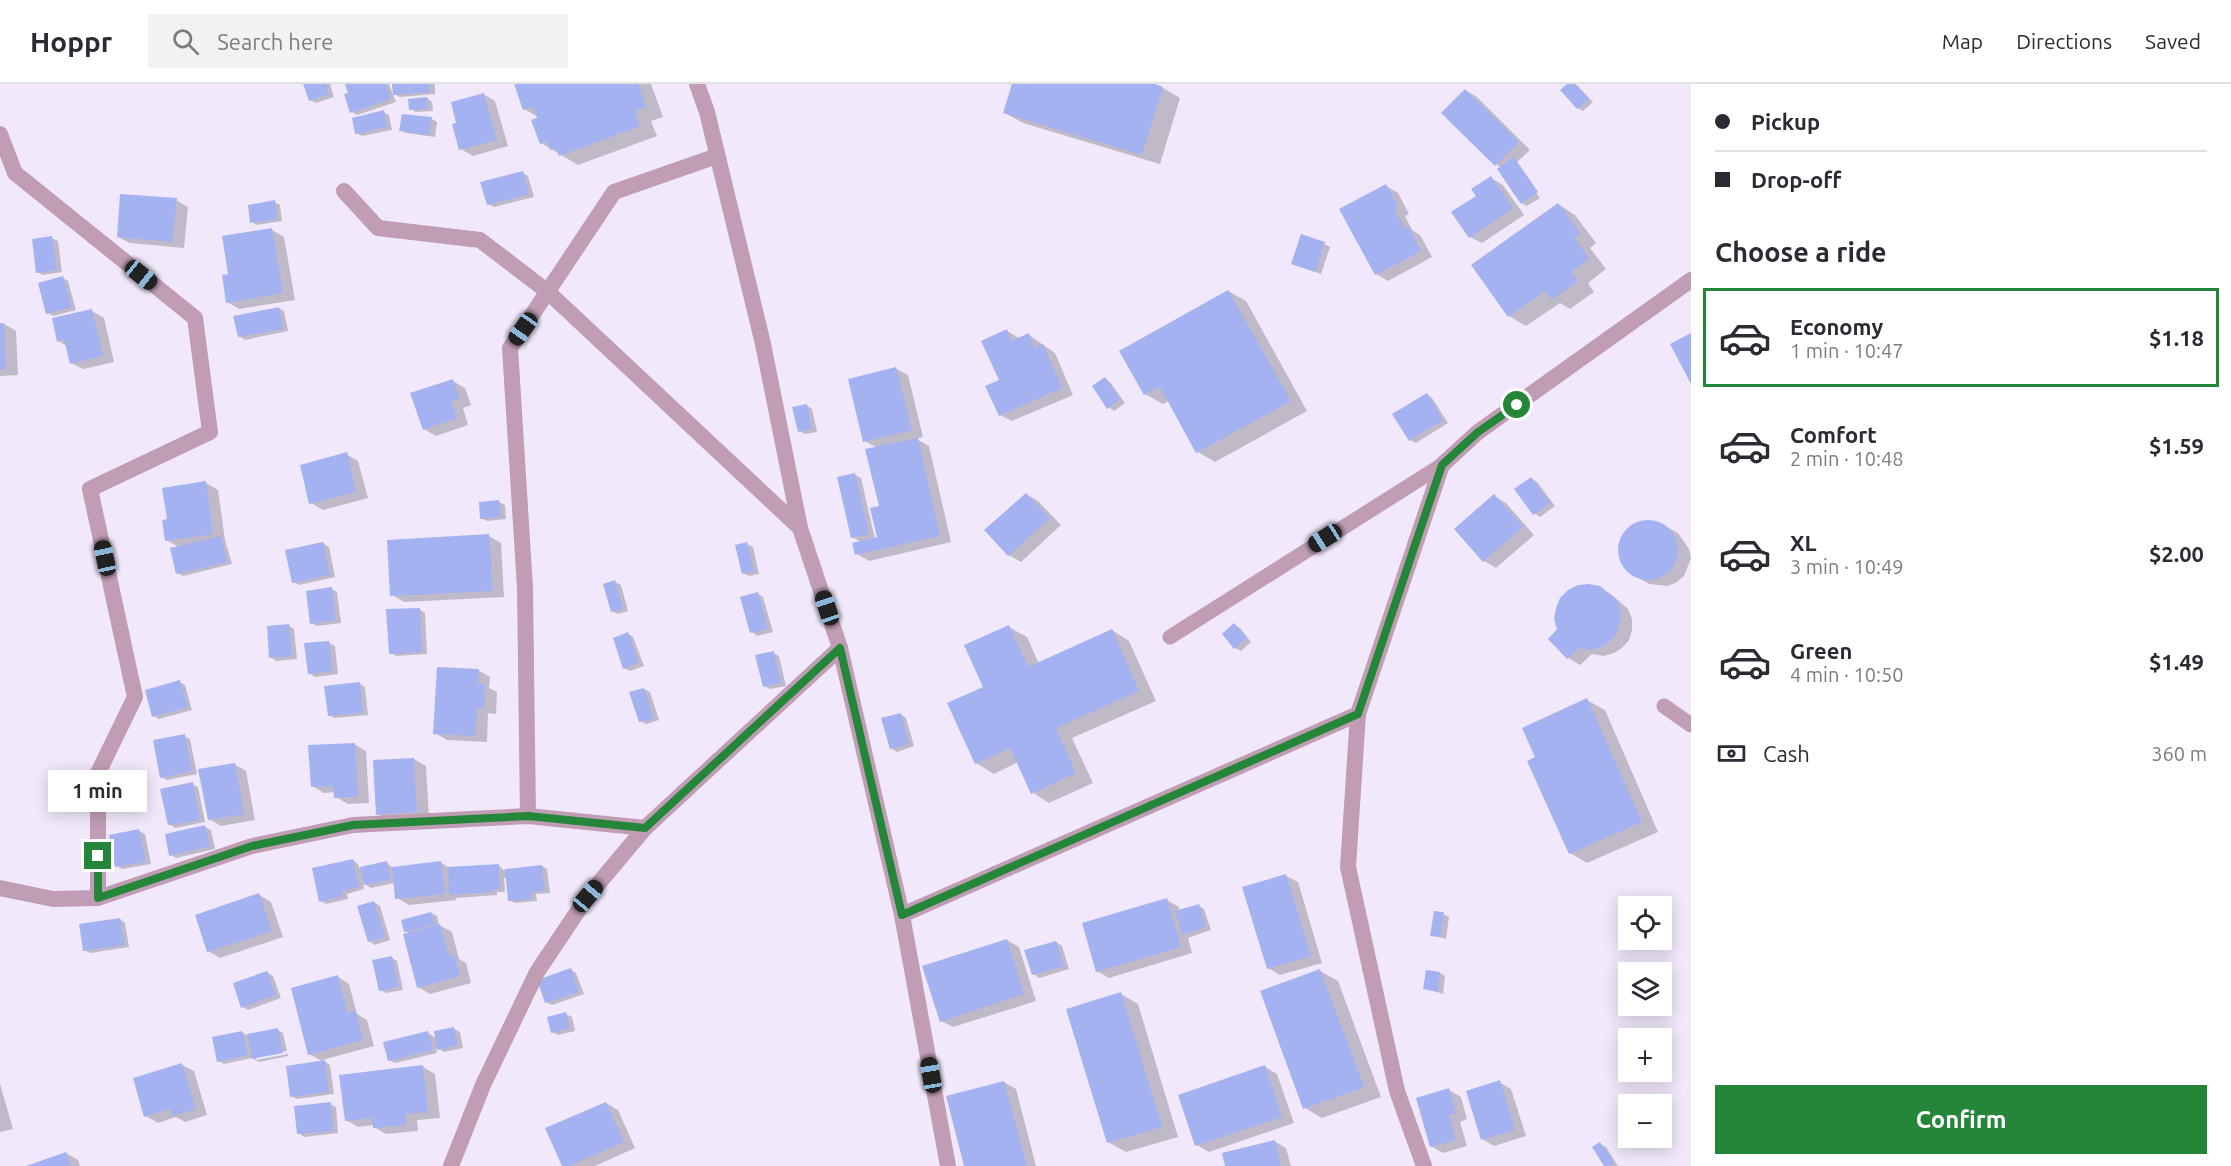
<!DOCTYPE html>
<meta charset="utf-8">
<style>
body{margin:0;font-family:Ubuntu,sans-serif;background:#f2f2f3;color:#2b2b33;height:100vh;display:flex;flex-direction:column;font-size:22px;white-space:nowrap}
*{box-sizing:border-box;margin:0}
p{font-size:20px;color:#7c7c81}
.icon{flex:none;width:33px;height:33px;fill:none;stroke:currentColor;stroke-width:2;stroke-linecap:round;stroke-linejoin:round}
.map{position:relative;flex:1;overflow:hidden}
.details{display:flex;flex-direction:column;background:#fff;width:540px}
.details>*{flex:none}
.top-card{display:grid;align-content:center;height:132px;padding:0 24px;background:#fff}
.tools{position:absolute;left:1618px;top:812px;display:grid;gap:12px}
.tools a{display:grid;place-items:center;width:54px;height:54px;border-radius:0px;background:#fff;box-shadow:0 3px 15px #0003;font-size:30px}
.end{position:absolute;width:27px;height:27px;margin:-14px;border:8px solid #248639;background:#fff;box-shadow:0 0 0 3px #fff}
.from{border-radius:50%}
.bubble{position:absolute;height:42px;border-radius:0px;background:#fff;box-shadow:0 3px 15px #0003;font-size:20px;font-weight:700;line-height:42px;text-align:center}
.car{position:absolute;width:18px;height:36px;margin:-18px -9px;border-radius:8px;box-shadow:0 0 4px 2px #0007;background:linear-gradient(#222 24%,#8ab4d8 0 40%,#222 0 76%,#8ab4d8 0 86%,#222 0)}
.top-card b{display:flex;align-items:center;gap:21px;height:57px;font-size:22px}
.top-card b+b{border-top:2px solid #e1e1e2}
.top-card i{width:15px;height:15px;background:#2b2b33}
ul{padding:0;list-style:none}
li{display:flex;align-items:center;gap:18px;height:99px;margin:0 12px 9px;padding:0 12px;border:3px solid transparent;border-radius:0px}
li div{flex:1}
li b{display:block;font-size:22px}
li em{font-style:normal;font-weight:700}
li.current{border-color:#248639}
li>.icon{width:54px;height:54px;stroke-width:1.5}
h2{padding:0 24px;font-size:27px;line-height:72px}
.pay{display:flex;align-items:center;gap:15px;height:66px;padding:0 24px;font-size:22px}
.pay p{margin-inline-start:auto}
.primary-button{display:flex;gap:12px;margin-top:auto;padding:12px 24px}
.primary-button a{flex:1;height:69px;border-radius:0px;background:#248639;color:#fff;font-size:24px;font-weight:700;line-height:69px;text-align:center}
header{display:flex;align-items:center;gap:36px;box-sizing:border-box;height:84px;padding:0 30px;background:#fff;border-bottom:2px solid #e1e1e2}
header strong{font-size:28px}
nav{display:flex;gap:33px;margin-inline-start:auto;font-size:21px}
.search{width:420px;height:54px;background:#f2f2f3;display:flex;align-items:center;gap:15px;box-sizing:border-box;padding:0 21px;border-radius:0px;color:#7c7c81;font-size:22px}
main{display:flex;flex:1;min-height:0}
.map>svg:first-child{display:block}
.shadow{fill:#0003}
.building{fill:#a4b2f2}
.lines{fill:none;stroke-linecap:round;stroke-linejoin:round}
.service{stroke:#c09db4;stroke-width:15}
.minor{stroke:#c09db4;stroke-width:16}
.route{stroke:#248639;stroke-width:8}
</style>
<header>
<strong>Hoppr</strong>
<div class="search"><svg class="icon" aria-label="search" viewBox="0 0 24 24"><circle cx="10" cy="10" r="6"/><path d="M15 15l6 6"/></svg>Search here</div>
<nav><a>Map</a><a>Directions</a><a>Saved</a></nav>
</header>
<main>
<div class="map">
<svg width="1691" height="1082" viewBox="0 0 1691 1082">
<rect width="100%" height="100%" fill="#f1e9fb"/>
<!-- shadow -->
<g class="shadow">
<polygon points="305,0 330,0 334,13 316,19 310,16"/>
<polygon points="347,0 389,0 396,18 357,31 352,28"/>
<polygon points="394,0 435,0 435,10 400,13 394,10"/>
<polygon points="515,0 651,0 663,33 651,37 657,52 578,81 541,59 540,34 524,25"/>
<polygon points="1014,0 1150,0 1163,4 1180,14 1160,80 1023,39 1005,29"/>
<polygon points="1569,0 1577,1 1593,18 1583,27 1578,24"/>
<polygon points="1465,6 1477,13 1530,66 1516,79 1540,114 1527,122 1522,119 1501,84 1443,29"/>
<polygon points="483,10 495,17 508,62 473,72 461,65"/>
<polygon points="427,14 432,18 433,27 416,28 410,25"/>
<polygon points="383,28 389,31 392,46 362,52 356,49"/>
<polygon points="432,35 437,38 435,53 406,49 401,46"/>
<polygon points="523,89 528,92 534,113 494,123 488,120"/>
<polygon points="1491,94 1503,101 1524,131 1482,159 1470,153 1478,112"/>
<polygon points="1386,102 1398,109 1409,130 1405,132 1412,146 1420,151 1432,173 1388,197 1376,190"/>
<polygon points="176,116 188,123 184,164 130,159 118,153"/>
<polygon points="274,118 280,121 282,137 257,141 252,138"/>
<polygon points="1558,120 1575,131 1596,159 1590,164 1606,185 1588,199 1594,208 1570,225 1560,219 1526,242 1509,232"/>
<polygon points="272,146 284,153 295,216 239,225 227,218 230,191"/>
<polygon points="52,154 58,157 62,188 43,191 38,188"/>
<polygon points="1324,160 1330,163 1321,190 1293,180"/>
<polygon points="63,194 68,197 76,226 53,232 48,229"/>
<polygon points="1228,207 1246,217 1307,327 1215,378 1198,368 1169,317 1163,320 1145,310"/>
<polygon points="278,224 284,227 288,247 245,256 239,252"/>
<polygon points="92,227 104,234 114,278 83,285 71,279 67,262 58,257"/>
<polygon points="0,240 4,240 16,247 18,291 0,292"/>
<polygon points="1007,247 1019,254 1029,251 1055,269 1073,311 1012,337 1000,331 1001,297"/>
<polygon points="896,285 908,291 923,353 916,355 929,362 951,458 869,477 857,470 861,458 852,453 855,391 861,394 875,455 878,454 881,423 877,364 865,357"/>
<polygon points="1105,295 1110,298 1125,319 1114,327 1108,323"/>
<polygon points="453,297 465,304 471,321 463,324 468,341 436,352 424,345"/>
<polygon points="1427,311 1432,314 1448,339 1416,359 1410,356"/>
<polygon points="806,321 812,325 817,348 805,350 799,347"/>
<polygon points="346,370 358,377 368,414 323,426 311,419"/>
<polygon points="1531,394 1537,398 1555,422 1540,433 1534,429"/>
<polygon points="206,399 218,406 225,456 232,480 183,492 177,489 179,463 166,456 168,436"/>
<polygon points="1026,410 1038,417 1061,441 1021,478 1009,471 987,446"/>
<polygon points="1494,412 1506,419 1534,451 1496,484 1484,477"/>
<polygon points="499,418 505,421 506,435 487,437 481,434"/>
<polygon points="1646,437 1665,442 1678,449 1689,465 1691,474 1684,492 1677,498 1668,502 1649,500 1628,487 1622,479 1619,470 1619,461 1629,445 1637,439"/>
<polygon points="489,452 501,459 504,513 404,518 392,511"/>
<polygon points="323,459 329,463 335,493 299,501 294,498"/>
<polygon points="747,460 753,463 759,490 749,492 743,489"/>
<polygon points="615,498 621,501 628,527 618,530 612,527"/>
<polygon points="1599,503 1612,511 1628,525 1632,535 1632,546 1629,556 1622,564 1614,569 1604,572 1592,570 1580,581 1568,574 1559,546"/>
<polygon points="332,505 337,508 341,539 317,542 311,539"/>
<polygon points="758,510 763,513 773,548 757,552 752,548"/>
<polygon points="419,525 425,529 427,570 396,572 391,569"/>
<polygon points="1235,541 1240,544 1251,558 1241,567 1235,564 1224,550"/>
<polygon points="289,542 294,545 297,575 276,577 271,573"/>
<polygon points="1009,543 1027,553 1039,580 1112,546 1129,557 1156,617 1072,654 1093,699 1049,719 1032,708 1018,678 994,690 976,679 985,604"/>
<polygon points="628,550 633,553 644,582 630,587 624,584"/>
<polygon points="329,559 335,562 338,590 315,593 309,589"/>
<polygon points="773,569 779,572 786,602 770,605 764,602"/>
<polygon points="478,586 490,593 489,604 497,608 496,630 488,629 487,658 447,656 435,649"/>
<polygon points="179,598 185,601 192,626 159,635 154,632"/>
<polygon points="360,600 365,603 368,631 335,634 329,631"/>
<polygon points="644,605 650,608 659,636 646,640 640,637"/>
<polygon points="1587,616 1605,626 1658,748 1587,779 1570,769"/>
<polygon points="900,630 906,634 914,662 897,668 891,664"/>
<polygon points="184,652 190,655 197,690 167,696 161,693"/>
<polygon points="354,660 366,667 369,719 348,720 336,713 335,708 324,709 312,702"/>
<polygon points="414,675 426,682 429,734 390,737 378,730"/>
<polygon points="234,680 246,687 255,736 221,742 209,735"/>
<polygon points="192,700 198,703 205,738 175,744 169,740"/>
<polygon points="205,743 211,746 215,765 176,774 171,771"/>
<polygon points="139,747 145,750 151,780 122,785 117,782"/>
<polygon points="353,776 358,780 360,785 387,779 393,784 441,779 450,784 498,781 504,786 542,782 547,785 550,809 536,810 537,817 515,819 509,816 507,794 504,794 505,808 497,808 497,811 456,814 456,816 409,821 397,814 395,799 371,804 363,799 364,805 347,810 348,815 326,820 321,817"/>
<polygon points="1286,792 1298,798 1322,879 1280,891 1268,884"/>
<polygon points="259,811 271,818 283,853 220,874 208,867"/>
<polygon points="1167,816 1179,823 1180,828 1199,822 1204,825 1211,846 1188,854 1192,869 1109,894 1097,887"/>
<polygon points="374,818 380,822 390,856 375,861 369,857"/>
<polygon points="431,829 437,832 439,841 452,848 459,875 466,879 471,899 430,910 418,903 410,850 405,847"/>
<polygon points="1435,829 1444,830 1449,833 1446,855 1432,851"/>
<polygon points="120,835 125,839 129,863 90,869 84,866"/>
<polygon points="1007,856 1019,863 1036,917 953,943 941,937"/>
<polygon points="1056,858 1062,862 1069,885 1039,894 1034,890"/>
<polygon points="392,874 397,877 403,906 386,909 380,906"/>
<polygon points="570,885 576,889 584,910 552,921 546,918"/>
<polygon points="1320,887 1338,897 1381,1013 1322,1034 1305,1024"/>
<polygon points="267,888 273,892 281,914 248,926 243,923"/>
<polygon points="1427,888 1440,889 1445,892 1443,910 1425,904"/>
<polygon points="338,893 349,900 357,930 367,936 374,962 322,976 330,981 334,1010 297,1015 291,1012 324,978 309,970"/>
<polygon points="1121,910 1138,920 1178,1053 1126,1068 1108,1058"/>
<polygon points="566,930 572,933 575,947 558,951 552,948"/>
<polygon points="454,945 460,948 463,964 444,968 436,963 437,969 395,979 389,976 428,949 436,954"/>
<polygon points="278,946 283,949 287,967 256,973 256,976 288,970 288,972 259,978 252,974 224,980 219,977 242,948 248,952"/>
<polygon points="182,981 194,987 207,1031 185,1038 176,1033 158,1039 146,1032"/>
<polygon points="423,983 435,990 440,1034 417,1036 418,1047 386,1050 374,1043 374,1041 358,1043 346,1036"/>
<polygon points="1265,983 1277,990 1294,1039 1209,1068 1197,1061"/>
<polygon points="1004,998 1016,1005 1036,1082 965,1082"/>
<polygon points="1499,998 1511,1005 1526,1052 1494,1062 1482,1055"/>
<polygon points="0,1000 13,1045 0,1048"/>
<polygon points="1449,1006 1461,1013 1467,1035 1460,1038 1467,1062 1443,1069 1431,1062"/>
<polygon points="606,1019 618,1026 635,1064 595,1082 564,1082"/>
<polygon points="330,1020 336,1023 338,1049 304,1053 299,1049"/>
<polygon points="1274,1057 1286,1064 1291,1082 1226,1082"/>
<polygon points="1600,1060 1606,1063 1618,1082 1606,1082"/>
<polygon points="66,1069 78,1076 80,1082 29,1082"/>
</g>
<!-- building -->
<g class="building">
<polygon points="303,0 326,0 329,10 309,17"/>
<polygon points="345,0 386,0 391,15 350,29 344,10 348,9"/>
<polygon points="392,0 430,0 430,8 393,11"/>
<polygon points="514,0 638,0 646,23 635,27 640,42 559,72 556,64 550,66 547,57 540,60 531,36 537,34 533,22 523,26"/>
<polygon points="1012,0 1155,0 1163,3 1142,71 1003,29"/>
<polygon points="1567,0 1575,0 1589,15 1577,25 1560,6"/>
<polygon points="1465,5 1519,58 1495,82 1441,29"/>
<polygon points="484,9 497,56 459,66 452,40 456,39 451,18"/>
<polygon points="427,13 428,25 409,26 408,15"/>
<polygon points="384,26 387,43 355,50 352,34"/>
<polygon points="402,30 432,33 429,51 399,47"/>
<polygon points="1514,73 1538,108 1521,120 1497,85"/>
<polygon points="523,87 529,110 487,121 480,98"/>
<polygon points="1491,92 1513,124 1469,154 1451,128 1476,112 1471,105"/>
<polygon points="1386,100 1398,123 1394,125 1404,144 1408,142 1421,167 1375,191 1339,125"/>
<polygon points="120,110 177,114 172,158 117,153"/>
<polygon points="275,116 277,135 250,139 248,121"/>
<polygon points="1558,119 1580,149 1574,153 1589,175 1571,188 1578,197 1552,216 1545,207 1508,233 1471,181"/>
<polygon points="272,144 283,209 226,219 222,191 228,190 222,152"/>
<polygon points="1301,150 1325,158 1315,188 1291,180"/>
<polygon points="52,152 57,186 36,189 32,155"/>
<polygon points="63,192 72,223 46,230 38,199"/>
<polygon points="1228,206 1291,317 1196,369 1160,303 1144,311 1119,267"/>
<polygon points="279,223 283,245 238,253 233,232"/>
<polygon points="92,225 103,272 70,280 64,255 57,258 52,234"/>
<polygon points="0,239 4,239 6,285 0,286"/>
<polygon points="1007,245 1011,257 1029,249 1035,264 1043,260 1062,304 999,332 985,302 999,296 981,257"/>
<polygon points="1691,249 1691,300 1670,260"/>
<polygon points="896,283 912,346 863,358 848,295"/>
<polygon points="1105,293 1120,315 1107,325 1092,302"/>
<polygon points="453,295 460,315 451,318 457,334 423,346 410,309"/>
<polygon points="1427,309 1443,336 1409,357 1392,330"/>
<polygon points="807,320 812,345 798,348 792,323"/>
<polygon points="918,354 940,452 855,471 852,459 877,453 870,424 879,422 865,365"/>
<polygon points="347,368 356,408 309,420 300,381"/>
<polygon points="855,389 869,450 851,454 837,393"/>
<polygon points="1531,393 1550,419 1533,431 1514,405"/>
<polygon points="206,397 213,450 165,457 162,436 167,435 162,404"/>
<polygon points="1026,409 1050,434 1008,472 984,446"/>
<polygon points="1494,410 1523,443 1483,478 1454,445"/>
<polygon points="499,416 501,433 480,435 479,418"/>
<circle cx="1648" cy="466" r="30"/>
<polygon points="489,450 493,507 390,512 387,456"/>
<polygon points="221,452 227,478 176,490 170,464"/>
<polygon points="323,458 330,491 292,499 285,466"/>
<polygon points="747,458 754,487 742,490 735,461"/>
<polygon points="615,496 623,525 611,528 603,500"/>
<polygon points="1589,500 1600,502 1617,516 1621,527 1620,538 1617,549 1610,557 1601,563 1591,566 1579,564 1567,575 1548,555 1557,545 1554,535 1556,524 1560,514 1568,506 1578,501"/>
<polygon points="332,503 336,536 310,540 306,507"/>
<polygon points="758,508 768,545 750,549 740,513"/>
<polygon points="420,524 422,568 389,570 386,525"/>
<polygon points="1234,539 1247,554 1234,565 1222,550"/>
<polygon points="289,540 292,572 269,574 267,542"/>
<polygon points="1009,541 1028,583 1112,545 1139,607 1056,644 1076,689 1031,710 1010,664 975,680 947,619 983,603 964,561"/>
<polygon points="628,548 639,579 623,585 613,554"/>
<polygon points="329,557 333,587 308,590 304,559"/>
<polygon points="774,567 781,599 763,603 755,571"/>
<polygon points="437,583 479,585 478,600 485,600 484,624 477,623 475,652 433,650"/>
<polygon points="180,596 188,623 152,633 145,606"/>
<polygon points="360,598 363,629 328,632 324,602"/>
<polygon points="644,604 654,634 639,638 629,608"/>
<polygon points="1587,614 1642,738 1569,770 1527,677 1535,673 1522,644"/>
<polygon points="901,629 909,660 890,665 881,634"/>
<polygon points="185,650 192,687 160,694 153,656"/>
<polygon points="355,659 358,713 334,714 333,702 311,703 308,661"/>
<polygon points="414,674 417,728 376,731 373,676"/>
<polygon points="235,679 244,730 208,736 198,685"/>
<polygon points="193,698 200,736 168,741 160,705"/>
<polygon points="205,741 210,762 169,772 165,750"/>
<polygon points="139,745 146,778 115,783 109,751"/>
<polygon points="353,775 359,803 342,807 343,812 319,818 312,784"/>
<polygon points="387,777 391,796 364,801 360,783"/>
<polygon points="441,777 445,810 395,815 392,783"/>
<polygon points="499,780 500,805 492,806 492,808 449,811 448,783"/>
<polygon points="542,781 545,807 531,808 532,815 508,817 505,785"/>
<polygon points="1286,790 1311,872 1267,885 1242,803"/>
<polygon points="259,809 272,847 207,868 195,831"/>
<polygon points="1167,814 1181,863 1096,888 1082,839"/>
<polygon points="374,817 385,853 368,858 357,822"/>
<polygon points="1199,820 1206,843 1182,851 1175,827"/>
<polygon points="1434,827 1444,828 1440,853 1430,852"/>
<polygon points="431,828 435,840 404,848 401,836"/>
<polygon points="120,834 125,861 83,867 79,840"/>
<polygon points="440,840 449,871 454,870 460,892 417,904 403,850"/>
<polygon points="1007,855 1024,910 940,938 922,882"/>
<polygon points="1056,857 1064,882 1032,891 1024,866"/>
<polygon points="392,872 399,903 379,907 372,876"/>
<polygon points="571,884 579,908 545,919 537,896"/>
<polygon points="1320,885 1364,1003 1303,1025 1260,907"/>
<polygon points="1426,886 1440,888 1438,908 1423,905"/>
<polygon points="267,887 276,911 241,924 233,899"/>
<polygon points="338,891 347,929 356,927 363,956 308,971 291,904"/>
<polygon points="1121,908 1162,1043 1107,1059 1066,925"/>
<polygon points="566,928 570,944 551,949 547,933"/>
<polygon points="454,943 458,961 437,966 434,947"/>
<polygon points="278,944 283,969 252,975 247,950"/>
<polygon points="242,947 248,971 217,978 212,953"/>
<polygon points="428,947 433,966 388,977 383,958"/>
<polygon points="325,976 329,1008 290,1013 286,982"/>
<polygon points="182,979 196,1025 172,1032 170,1025 144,1033 133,994"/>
<polygon points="423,981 428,1028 405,1030 406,1041 373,1044 372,1034 345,1037 339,991"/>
<polygon points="1265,981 1282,1033 1195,1062 1178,1011"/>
<polygon points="1500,996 1515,1046 1481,1056 1466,1007"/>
<polygon points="1004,997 1027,1082 964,1082 946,1012"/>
<polygon points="1449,1004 1456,1029 1449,1031 1456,1056 1430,1063 1416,1014"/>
<polygon points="331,1018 333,1047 297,1050 294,1022"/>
<polygon points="606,1018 624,1058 569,1082 562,1082 545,1044"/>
<polygon points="1275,1056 1281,1082 1225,1082 1222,1069"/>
<polygon points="1600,1058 1614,1079 1610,1082 1604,1082 1592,1063"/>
<polygon points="66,1068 71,1082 26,1082"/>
</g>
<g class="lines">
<!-- service -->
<g class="service">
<polyline points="1170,553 1442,381"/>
<polyline points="1664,622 1691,641"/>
</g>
<!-- minor -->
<g class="minor">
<polyline points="697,0 707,28 763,260 800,444 840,564 902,831 948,1082"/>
<polyline points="0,50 15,89 195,234 210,348 90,405 135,613 98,689 98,814"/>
<polyline points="344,107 378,144 480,156 548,208 800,444"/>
<polyline points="528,732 525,504 510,264 614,108 717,72"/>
<polyline points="0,804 53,815 98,814 252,762 353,741 528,732 645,744"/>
<polyline points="902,831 1358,630"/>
<polyline points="451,1082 483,1001 537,888 588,812 645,744 840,564"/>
<polyline points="1424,1082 1397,1007 1348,783 1358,630 1442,381 1478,348 1691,196"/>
</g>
</g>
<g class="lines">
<!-- route -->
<polyline class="route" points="98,772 98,814 252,762 353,741 528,732 645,744 840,564 902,831 1358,630 1442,381 1478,348 1517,321"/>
</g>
</svg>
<div class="tools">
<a><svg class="icon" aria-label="locate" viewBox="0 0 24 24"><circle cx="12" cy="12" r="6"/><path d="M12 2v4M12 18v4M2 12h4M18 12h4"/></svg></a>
<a><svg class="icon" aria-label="layers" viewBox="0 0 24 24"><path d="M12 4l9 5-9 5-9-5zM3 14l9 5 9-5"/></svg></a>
<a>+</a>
<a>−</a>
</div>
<i class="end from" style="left:1517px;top:321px"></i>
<i class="end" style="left:98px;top:772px"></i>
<div class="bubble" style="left:48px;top:686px;width:99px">1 min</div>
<i class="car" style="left:141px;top:191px;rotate:129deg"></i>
<i class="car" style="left:523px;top:245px;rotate:215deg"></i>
<i class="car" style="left:1325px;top:454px;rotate:238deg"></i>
<i class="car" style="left:105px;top:474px;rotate:348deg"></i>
<i class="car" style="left:827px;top:524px;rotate:341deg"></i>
<i class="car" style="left:588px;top:812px;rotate:40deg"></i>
<i class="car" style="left:931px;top:991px;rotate:350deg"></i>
</div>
<section class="details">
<div class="top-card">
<b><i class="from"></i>Pickup</b>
<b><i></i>Drop-off</b>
</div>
<h2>Choose a ride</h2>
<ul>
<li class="current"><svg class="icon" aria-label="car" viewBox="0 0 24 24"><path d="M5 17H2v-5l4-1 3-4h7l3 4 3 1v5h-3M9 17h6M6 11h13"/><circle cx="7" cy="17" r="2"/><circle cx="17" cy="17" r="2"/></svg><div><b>Economy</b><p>1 min · 10:47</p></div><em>$1.18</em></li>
<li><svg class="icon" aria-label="car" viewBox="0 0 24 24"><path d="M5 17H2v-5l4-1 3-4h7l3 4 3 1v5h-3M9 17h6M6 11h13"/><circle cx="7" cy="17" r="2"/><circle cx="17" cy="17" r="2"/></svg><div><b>Comfort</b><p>2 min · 10:48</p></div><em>$1.59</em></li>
<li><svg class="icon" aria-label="car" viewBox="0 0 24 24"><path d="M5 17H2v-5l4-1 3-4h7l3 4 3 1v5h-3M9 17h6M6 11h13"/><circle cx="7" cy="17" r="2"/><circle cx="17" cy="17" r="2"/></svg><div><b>XL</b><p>3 min · 10:49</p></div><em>$2.00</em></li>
<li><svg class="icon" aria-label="car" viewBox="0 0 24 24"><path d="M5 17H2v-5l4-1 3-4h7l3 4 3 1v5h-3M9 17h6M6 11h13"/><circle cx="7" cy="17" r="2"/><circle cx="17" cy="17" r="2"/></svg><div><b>Green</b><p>4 min · 10:50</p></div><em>$1.49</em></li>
</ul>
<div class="pay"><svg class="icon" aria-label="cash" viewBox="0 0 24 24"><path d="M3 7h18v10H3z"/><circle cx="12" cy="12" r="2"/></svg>Cash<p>360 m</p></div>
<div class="primary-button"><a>Confirm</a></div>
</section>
</main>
